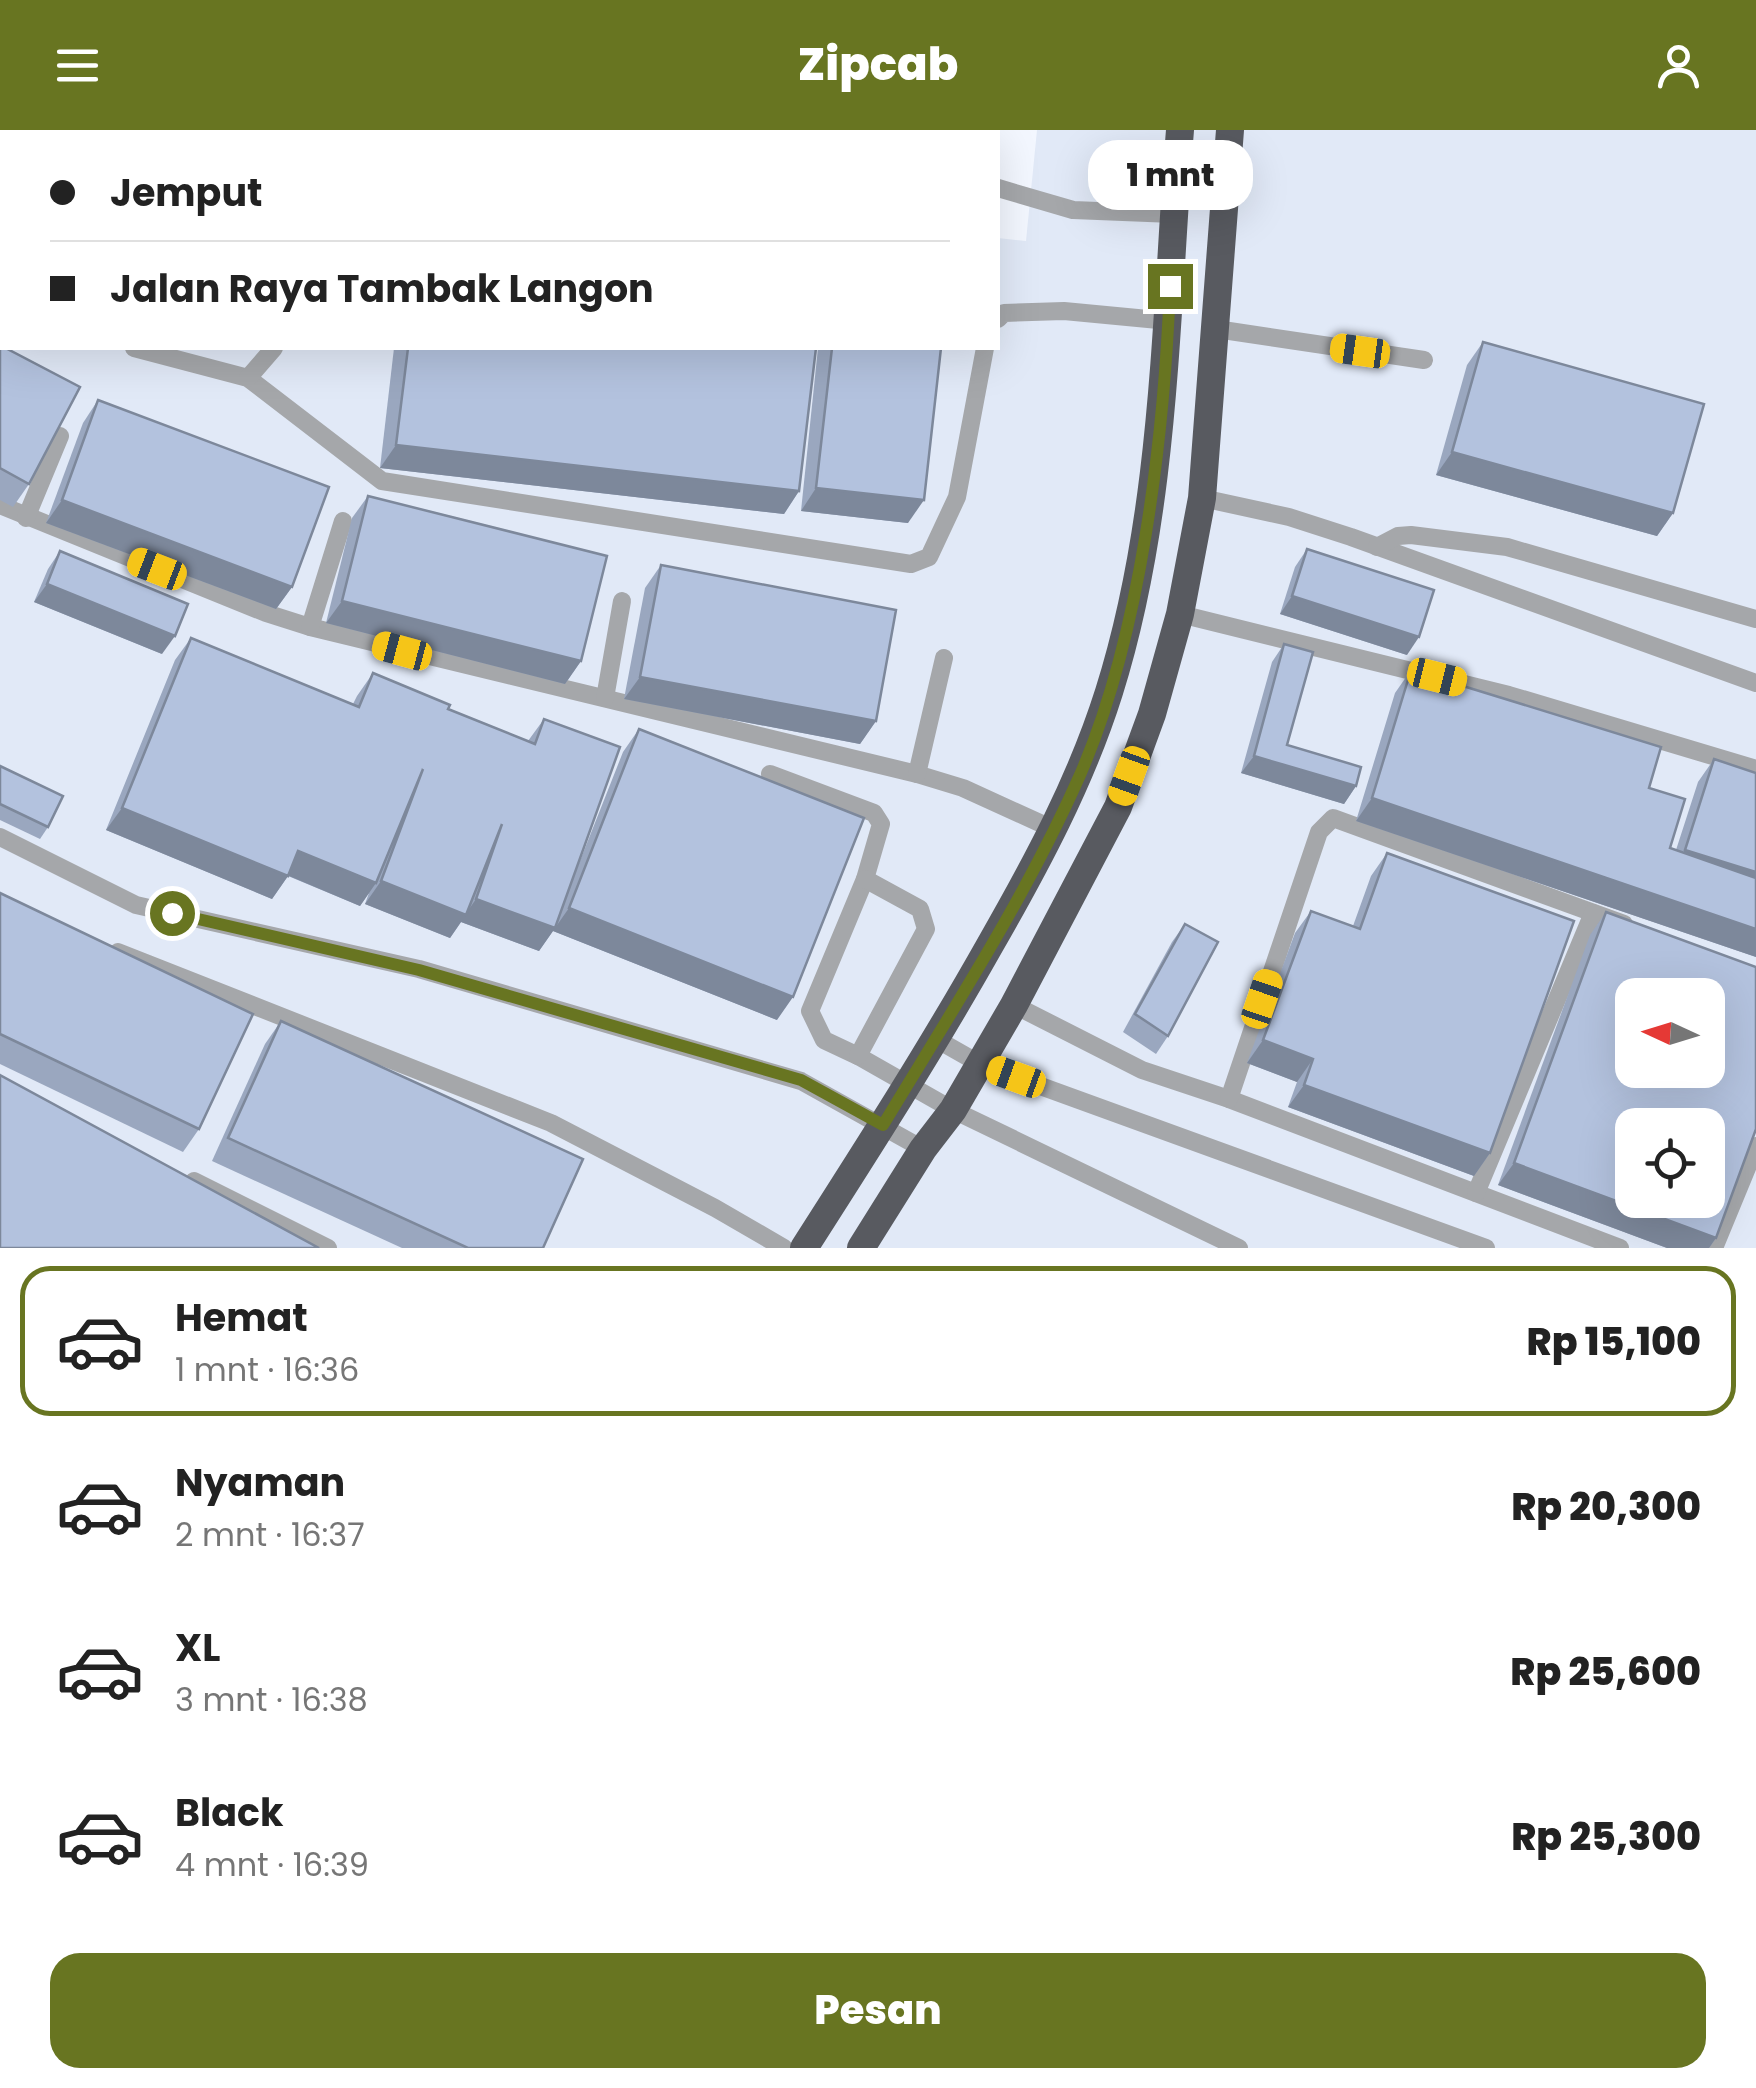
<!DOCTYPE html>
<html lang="id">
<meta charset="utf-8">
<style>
body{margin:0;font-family:Poppins,sans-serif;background:#f2f2f2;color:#222;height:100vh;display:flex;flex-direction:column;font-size:38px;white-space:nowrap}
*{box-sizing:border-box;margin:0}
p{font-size:32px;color:#767676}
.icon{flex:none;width:55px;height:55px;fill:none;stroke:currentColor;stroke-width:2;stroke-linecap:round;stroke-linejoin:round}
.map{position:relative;height:1118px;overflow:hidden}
.side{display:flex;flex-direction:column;background:#fff;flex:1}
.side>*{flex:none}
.banner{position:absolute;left:0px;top:0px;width:1000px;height:220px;box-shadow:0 10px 40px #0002;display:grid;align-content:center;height:220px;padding:0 50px;background:#fff}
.needle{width:65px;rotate:274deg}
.buttons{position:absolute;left:1615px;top:848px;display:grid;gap:20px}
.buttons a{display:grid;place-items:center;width:110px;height:110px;border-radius:20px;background:#fff;box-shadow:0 10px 40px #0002;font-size:50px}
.end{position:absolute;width:45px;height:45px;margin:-22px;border:12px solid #687521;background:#fff;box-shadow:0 0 0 5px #fff}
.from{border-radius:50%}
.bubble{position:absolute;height:70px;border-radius:30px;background:#fff;box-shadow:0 10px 40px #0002;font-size:32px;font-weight:800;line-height:70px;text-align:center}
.car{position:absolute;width:30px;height:60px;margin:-30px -15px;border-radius:12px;box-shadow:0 0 8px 2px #0007;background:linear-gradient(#f5c518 24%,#345 0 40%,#f5c518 0 76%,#345 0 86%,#f5c518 0)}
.banner b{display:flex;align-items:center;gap:35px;height:95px;font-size:38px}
.banner b+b{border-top:2px solid #e0e0e0}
.banner i{width:25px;height:25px;background:#222}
ul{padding:18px 0 0;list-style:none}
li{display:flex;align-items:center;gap:30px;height:150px;margin:0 20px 15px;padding:0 30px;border:5px solid transparent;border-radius:30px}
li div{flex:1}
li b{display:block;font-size:38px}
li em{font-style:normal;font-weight:800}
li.current{border-color:#687521}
li>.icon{width:90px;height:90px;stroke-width:1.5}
.button{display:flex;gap:20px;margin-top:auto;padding:20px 50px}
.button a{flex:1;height:115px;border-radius:30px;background:#687521;color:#fff;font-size:40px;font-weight:800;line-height:115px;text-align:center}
header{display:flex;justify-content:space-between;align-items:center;height:130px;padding:0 50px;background:#687521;color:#fff;font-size:45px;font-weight:800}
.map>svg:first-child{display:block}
.built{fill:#e1e9f7;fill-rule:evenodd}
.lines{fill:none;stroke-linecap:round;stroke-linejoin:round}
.service{stroke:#a5a7aa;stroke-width:18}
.trunk{stroke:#585a60;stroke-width:28}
.wall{fill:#9aa7bf}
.shaded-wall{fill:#7d889b}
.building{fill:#b3c2de;stroke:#7d889b;stroke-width:2.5;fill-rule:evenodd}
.route{stroke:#687521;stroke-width:12}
</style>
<header><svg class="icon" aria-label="menu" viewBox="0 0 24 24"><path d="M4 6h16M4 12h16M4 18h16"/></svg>Zipcab<svg class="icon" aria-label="person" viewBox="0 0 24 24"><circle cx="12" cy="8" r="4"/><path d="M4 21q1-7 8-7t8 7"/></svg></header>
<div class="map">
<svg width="1756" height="1118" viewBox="0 0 1756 1118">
<rect width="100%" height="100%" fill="#f3f7ff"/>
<!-- built -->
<path class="built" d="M0,0L357,2H2V218H998V108L1026,111L1037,0H1756V1118H0ZM1632,865H1708V940H1632ZM1632,995H1708V1070H1632Z"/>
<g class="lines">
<!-- service -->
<g class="service">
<polyline points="767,0 777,2"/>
<polyline points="251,2 252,0"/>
<polyline points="986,2 986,0"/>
<polyline points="998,58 1073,80 1173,84"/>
<polyline points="0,177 2,177"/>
<polyline points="998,189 1004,183 1064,181 1169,191"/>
<polyline points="1216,199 1424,230"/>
<polyline points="134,218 248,248 382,351 911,434 929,427 957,367 985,218"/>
<polyline points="248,248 274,218"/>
<polyline points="1202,368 1289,387 1351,407 1756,553"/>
<polyline points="0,375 266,483 310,497 917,644 963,658 1053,699"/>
<polyline points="26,388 60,306"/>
<polyline points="1377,417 1398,406 1411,405 1507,417 1756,489"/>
<polyline points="1180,484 1509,565 1756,639"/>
<polyline points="310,497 343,391"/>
<polyline points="605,568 622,471"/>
<polyline points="770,644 874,683 881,694 865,749 810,881 824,910 858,926 953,980 1239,1118"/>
<polyline points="917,644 944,528"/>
<polyline points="0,707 136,775 419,839 801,951 923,1019"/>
<polyline points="118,822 551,993 715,1078 784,1118"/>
<polyline points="1014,875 1142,940 1229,969 1620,1118"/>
<polyline points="936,909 980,934 1486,1118"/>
<polyline points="858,926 926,799 920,779 865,749"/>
<polyline points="1229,969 1319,702 1333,688 1624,794"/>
<polyline points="194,1051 328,1118"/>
<polyline points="1476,1063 1593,783"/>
<polyline points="1714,1118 1756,1016"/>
</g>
<!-- trunk -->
<g class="trunk">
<path d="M804,1118C868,1018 932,918 990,815C1037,733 1081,651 1109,562C1166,381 1165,187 1180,0"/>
<polyline points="861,1118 923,1019 953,980 1014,875 1118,677 1152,584 1180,484 1202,368 1230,0"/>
</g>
</g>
<!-- wall -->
<g class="wall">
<polygon points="1483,212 1673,383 1657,406 1436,345 1467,235"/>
<polygon points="0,215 29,354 13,377 0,370"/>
<polygon points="394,218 816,218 799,361 784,384 380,338"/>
<polygon points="818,218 941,218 908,393 801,381"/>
<polygon points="98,270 292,457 276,479 46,393 83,293"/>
<polygon points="368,366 581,531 565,554 326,493 352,388"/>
<polygon points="1307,419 1407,525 1280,484 1295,437"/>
<polygon points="60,421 162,524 34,472 48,439"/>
<polygon points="661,435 876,591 860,614 624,569 645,458"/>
<polygon points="191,508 353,574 357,566 373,543 448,579 528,611 544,589 572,751 623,622 639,599 777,890 553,801 539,821 461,792 450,808 365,774 369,763 360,776 288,746 272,769 106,700 175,530"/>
<polygon points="1284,514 1287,615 1356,656 1344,674 1241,643 1272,532"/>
<polygon points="1411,540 1649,658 1670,718 1676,720 1698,652 1714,629 1756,643 1756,827 1356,691 1395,563"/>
<polygon points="0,636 48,697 40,709 0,690"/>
<polygon points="1387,723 1490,1023 1474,1046 1288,977 1297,952 1247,933 1295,803 1311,781 1353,796 1371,746"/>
<polygon points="0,763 199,999 183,1022 0,934"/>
<polygon points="1606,782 1716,1108 1709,1118 1667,1118 1498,1055 1590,805"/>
<polygon points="1185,794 1168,906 1156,924 1123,902 1172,812"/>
<polygon points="281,891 543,1118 402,1118 212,1031 265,914"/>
</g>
<!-- shaded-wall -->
<g class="shaded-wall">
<polygon points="0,140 2,141 2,170 0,169"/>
<polygon points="396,315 799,361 784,384 380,338"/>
<polygon points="1452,322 1673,383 1657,406 1436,345"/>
<polygon points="816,358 924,370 908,393 801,381"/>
<polygon points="62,370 292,457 276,479 46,393"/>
<polygon points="47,454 175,506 162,524 34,472"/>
<polygon points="1292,466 1419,507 1407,525 1280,484"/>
<polygon points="342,471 581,531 565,554 326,493"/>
<polygon points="640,547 876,591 860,614 624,569"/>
<polygon points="1254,626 1356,656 1344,674 1241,643"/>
<polygon points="1372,668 1756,799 1756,827 1356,691"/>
<polygon points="122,678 288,746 272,769 106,700"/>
<polygon points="1685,720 1756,742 1756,770 1669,743"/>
<polygon points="298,721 376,753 360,776 282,743"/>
<polygon points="381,751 465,785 476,769 555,798 569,778 793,867 777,890 553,801 539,821 461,792 450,808 365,774"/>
<polygon points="1263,910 1313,929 1297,952 1247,933"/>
<polygon points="1304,955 1490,1023 1474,1046 1288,977"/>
<polygon points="1514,1033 1716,1108 1709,1118 1667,1118 1498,1055"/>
</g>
<!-- building -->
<g class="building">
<polygon points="0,0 249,0 248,2 2,2 2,141 0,140"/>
<polygon points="268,0 311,0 310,2 267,2"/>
<polygon points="1483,212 1704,274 1673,383 1452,322"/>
<polygon points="0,215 80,257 29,354 0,338"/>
<polygon points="408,218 816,218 799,361 396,315"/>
<polygon points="832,218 941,218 924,370 816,358"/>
<polygon points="98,270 329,357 292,457 62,370"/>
<polygon points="368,366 607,426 581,531 342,471"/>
<polygon points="1307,419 1434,460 1419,507 1292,466"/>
<polygon points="60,421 188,474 175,506 47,454"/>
<polygon points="661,435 896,480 876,591 640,547"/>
<polygon points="191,508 359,577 373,543 450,575 448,579 535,614 544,589 620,617 555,798 476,769 502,694 466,785 381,751 423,639 376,753 298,721 288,746 122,678"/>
<polygon points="1284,514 1313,522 1287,615 1361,637 1356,656 1254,626"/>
<polygon points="1411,540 1661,617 1649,658 1685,669 1670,718 1756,748 1756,799 1372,668"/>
<polygon points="639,599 864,688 793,867 569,778"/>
<polygon points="1714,629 1756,643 1756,742 1685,720"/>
<polygon points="0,636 63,666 48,697 0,674"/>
<polygon points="1387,723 1574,791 1490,1023 1304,955 1313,929 1263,910 1311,781 1360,799"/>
<polygon points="0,763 253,884 199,999 0,904"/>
<path d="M1606,782L1756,837V999L1716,1108L1514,1033ZM1632,865H1708V940H1632ZM1632,995H1708V1070H1632Z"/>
<polygon points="1185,794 1218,812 1168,906 1135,884"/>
<polygon points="281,891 583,1029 543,1118 468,1118 228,1008"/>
<polygon points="0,945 319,1118 0,1118"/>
</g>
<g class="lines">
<!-- route -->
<path class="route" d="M172,783L419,840L801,950L883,995C952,881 1026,767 1080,645C1141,505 1164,308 1170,156"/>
</g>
</svg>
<div class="buttons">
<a><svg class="needle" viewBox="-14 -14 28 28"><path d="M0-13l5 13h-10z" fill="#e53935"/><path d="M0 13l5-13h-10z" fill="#767676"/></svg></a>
<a><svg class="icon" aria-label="locate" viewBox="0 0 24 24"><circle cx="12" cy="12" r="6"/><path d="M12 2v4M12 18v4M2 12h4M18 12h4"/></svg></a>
</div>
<i class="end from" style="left:172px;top:783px"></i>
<i class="end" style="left:1170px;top:156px"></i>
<div class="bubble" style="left:1088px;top:10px;width:165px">1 mnt</div>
<i class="car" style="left:1360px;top:221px;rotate:278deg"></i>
<i class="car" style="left:157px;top:439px;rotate:291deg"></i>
<i class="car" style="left:402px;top:521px;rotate:285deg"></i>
<i class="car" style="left:1437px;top:547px;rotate:104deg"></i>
<i class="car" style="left:1129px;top:646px;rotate:200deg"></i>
<i class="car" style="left:1262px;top:869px;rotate:19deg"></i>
<i class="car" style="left:1016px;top:947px;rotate:290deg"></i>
<div class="banner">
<b><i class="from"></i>Jemput</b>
<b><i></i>Jalan Raya Tambak Langon</b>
</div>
</div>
<section class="side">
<ul>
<li class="current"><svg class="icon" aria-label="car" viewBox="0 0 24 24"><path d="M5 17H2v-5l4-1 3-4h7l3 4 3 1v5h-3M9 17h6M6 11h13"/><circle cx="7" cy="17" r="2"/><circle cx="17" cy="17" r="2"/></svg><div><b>Hemat</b><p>1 mnt · 16:36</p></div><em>Rp 15,100</em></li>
<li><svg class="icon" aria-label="car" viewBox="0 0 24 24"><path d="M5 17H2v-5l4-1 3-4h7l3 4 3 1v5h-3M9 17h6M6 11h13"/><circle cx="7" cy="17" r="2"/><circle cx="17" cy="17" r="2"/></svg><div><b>Nyaman</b><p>2 mnt · 16:37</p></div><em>Rp 20,300</em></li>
<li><svg class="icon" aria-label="car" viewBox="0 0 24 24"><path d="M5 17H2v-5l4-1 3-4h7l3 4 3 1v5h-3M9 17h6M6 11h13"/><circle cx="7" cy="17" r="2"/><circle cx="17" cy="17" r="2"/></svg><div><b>XL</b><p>3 mnt · 16:38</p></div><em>Rp 25,600</em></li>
<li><svg class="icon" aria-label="car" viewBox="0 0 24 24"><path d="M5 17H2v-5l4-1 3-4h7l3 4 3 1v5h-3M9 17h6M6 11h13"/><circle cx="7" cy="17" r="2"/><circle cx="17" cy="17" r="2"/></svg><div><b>Black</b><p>4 mnt · 16:39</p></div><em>Rp 25,300</em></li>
</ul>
<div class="button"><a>Pesan</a></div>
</section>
